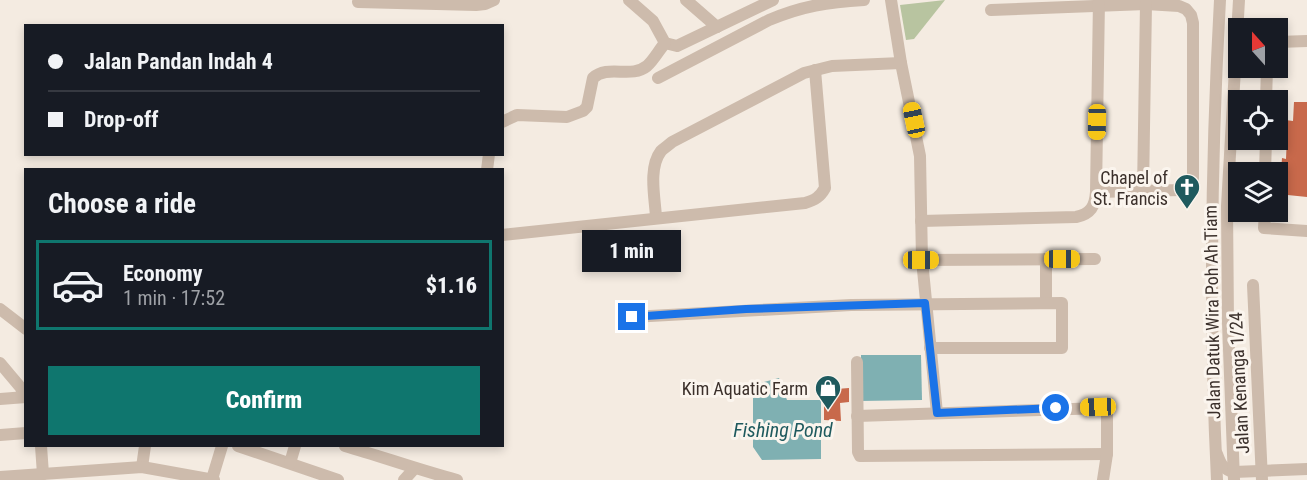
<!DOCTYPE html>
<meta charset="utf-8">
<style>
body{margin:0;font-family:"Roboto Condensed",sans-serif;background:#20242c;color:#f1f3f6;height:100vh;display:flex;flex-direction:column;font-size:22px;white-space:nowrap}
*{box-sizing:border-box;margin:0}
p{font-size:20px;color:#9ea1a6}
.icon{flex:none;width:33px;height:33px;fill:none;stroke:currentColor;stroke-width:2;stroke-linecap:round;stroke-linejoin:round}
.map{position:relative;flex:1;overflow:hidden}
.drawer{position:absolute;left:24px;top:168px;width:480px;height:279px;display:flex;flex-direction:column;background:#171b24;border-radius:0px;box-shadow:0 3px 9px #0003}
.drawer>*{flex:none}
.hud{position:absolute;left:24px;top:24px;width:480px;height:132px;border-radius:0px;box-shadow:0 3px 9px #0003;display:grid;align-content:center;height:132px;padding:0 24px;background:#171b24}
.needle{width:39px;rotate:339deg}
.tools{position:absolute;left:1228px;top:18px;display:grid;gap:12px}
.tools a{display:grid;place-items:center;width:60px;height:60px;border-radius:0px;background:#171b24;box-shadow:0 3px 9px #0003;font-size:30px}
.end{position:absolute;width:27px;height:27px;margin:-14px;border:8px solid #1a73e8;background:#fff;box-shadow:0 0 0 3px #fff}
.from{border-radius:50%}
.bubble{position:absolute;height:42px;border-radius:0px;background:#171b24;box-shadow:0 3px 9px #0003;font-size:20px;font-weight:800;line-height:42px;text-align:center}
.car{position:absolute;width:18px;height:36px;margin:-18px -9px;border-radius:8px;box-shadow:0 0 4px 2px #0007;background:linear-gradient(#f5c518 24%,#345 0 40%,#f5c518 0 76%,#345 0 86%,#f5c518 0)}
.hud b{display:flex;align-items:center;gap:21px;height:57px;font-size:22px}
.hud b+b{border-top:2px solid #363941}
.hud i{width:15px;height:15px;background:#f1f3f6}
ul{padding:0;list-style:none}
li{display:flex;align-items:center;gap:18px;height:90px;margin:0 12px 9px;padding:0 12px;border:3px solid transparent;border-radius:0px}
li div{flex:1}
li b{display:block;font-size:22px}
li em{font-style:normal;font-weight:800}
li.selected{border-color:#0f766e}
li>.icon{width:54px;height:54px;stroke-width:1.5}
h2{padding:0 24px;font-size:27px;line-height:72px}
.cta{display:flex;gap:12px;margin-top:auto;padding:12px 24px}
.cta a{flex:1;height:69px;border-radius:0px;background:#0f766e;color:#fff;font-size:24px;font-weight:800;line-height:69px;text-align:center}
.map>svg:first-child{display:block}
.green{fill:#b8c4a0}
.water{fill:#7fb0b2}
.building{fill:#c8694b}
.lines{fill:none;stroke-linecap:round;stroke-linejoin:round}
.minor{stroke:#cdbbac;stroke-width:12}
.route{stroke:#1a73e8;stroke-width:8}
.labels{text-anchor:middle;dominant-baseline:central;stroke-width:6;stroke-linejoin:round;paint-order:stroke}
.poi-label{font-size:18px;fill:#3b302b;stroke:#fbf5ee;text-anchor:end}
.street-label{font-size:18px;fill:#3b302b;stroke:#fbf5ee}
.water-label{font-size:20px;font-style:italic;fill:#1f5a5e;stroke:#fbf5ee}
</style>
<div class="map">
<svg width="1307" height="480" viewBox="0 0 1307 480">
<rect width="100%" height="100%" fill="#f4ebe1"/>
<!-- green -->
<polygon class="green" points="945,0 914,39 906,40 900,5"/>
<!-- water -->
<g class="water">
<polygon points="861,355 921,355 922,400 861,401"/>
<polygon points="779,378 787,400 821,400 821,459 762,460 753,447 753,385"/>
</g>
<!-- building -->
<g class="building">
<polygon points="1294,102 1307,102 1307,197 1278,194 1278,171 1281,171 1282,158 1286,159 1287,136 1278,134 1278,119 1293,121"/>
<polygon points="849,388 849,402 840,403 841,421 824,420 824,390"/>
</g>
<g class="lines">
<!-- minor -->
<g class="minor">
<polyline points="629,0 653,21 665,43 677,46 773,0"/>
<polyline points="686,0 717,27"/>
<polyline points="891,0 901,63 920,156 922,260 937,413"/>
<polyline points="358,2 476,5 485,4 494,0"/>
<polyline points="991,10 1146,4 1179,6 1186,9 1191,15 1193,23 1193,178 1190,187 1181,190 1096,192"/>
<polyline points="1278,42 1307,41"/>
<path d="M658,78L769,20C802,6 828,2 864,0"/>
<polyline points="1266,100 1267,68"/>
<path d="M502,122L517,115L567,117L583,111L587,107L593,78C608,64 631,79 647,66C654,60 659,50 665,43"/>
<polyline points="487,170 489,154"/>
<polyline points="1265,172 1266,140"/>
<polyline points="1143,190 1146,4"/>
<polyline points="1265,212 1264,228 1307,231"/>
<path d="M656,217C655,198 648,168 661,151C664,148 669,145 672,142L804,73L832,66L901,63"/>
<path d="M921,221L1076,217C1091,214 1095,206 1096,192L1099,0"/>
<path d="M502,235L805,203C815,200 820,197 825,188L815,70"/>
<polyline points="1046,259 1046,303"/>
<polyline points="922,260 1095,259"/>
<polyline points="1253,285 1262,480"/>
<polyline points="0,309 26,329"/>
<polyline points="632,317 851,305 1062,303 1062,348 930,348"/>
<polyline points="857,362 858,452 860,456 1107,454"/>
<polyline points="0,363 21,388 24,397"/>
<polyline points="0,399 26,397"/>
<polyline points="857,416 1104,408 1107,411 1107,454 1103,480"/>
<polyline points="0,435 26,433"/>
<polyline points="41,446 43,474"/>
<polyline points="238,446 338,480"/>
<path d="M345,446C383,457 419,470 457,480"/>
<path d="M1217,454C1221,465 1223,469 1234,472L1307,469"/>
<polyline points="290,463 295,446"/>
<polyline points="142,467 145,446"/>
<polyline points="0,477 142,467 214,480"/>
<polyline points="212,479 222,446"/>
<polyline points="404,480 414,469"/>
<path d="M1217,480C1209,320 1211,160 1220,0"/>
<polyline points="1234,480 1228,323 1227,206 1239,0"/>
</g>
</g>
<g class="lines">
<!-- route -->
<polyline class="route" points="632,317 746,309 925,303 937,413 1056,408"/>
</g>
<!-- icons -->
<defs>
<g id="church-pin" transform="scale(1.35)"><path d="M0 17L-7.5 6A9.5 9.5 0 1 1 7.5 6Z" fill="#1f5a5e" stroke="#fbf5ee"/><path d="M-1.2-6h2.4v3.5h3.3v2.4h-3.3V6h-2.4V-.1h-3.3v-2.4h3.3Z" fill="#fff"/></g>
<g id="shop-pin" transform="scale(1.35)"><path d="M0 17L-7.5 6A9.5 9.5 0 1 1 7.5 6Z" fill="#1f5a5e" stroke="#fbf5ee"/><path d="M-5-2.5h2.3a2.7 3.5 0 0 1 5.4 0H5L5.5 6h-11ZM-1.5-2.5h3a1.5 2.3 0 0 0-3 0Z" fill="#fff"/></g>
</defs>
<g fill-rule="evenodd">
<use href="#church-pin" x="1187" y="187"/>
<use href="#shop-pin" x="828" y="388"/>
</g>
<g class="labels">
<!-- poi labels -->
<g class="poi-label">
<text x="1168" y="177">Chapel of<tspan x="1168" dy="21">St. Francis</tspan></text>
<text x="808" y="388">Kim Aquatic Farm</text>
</g>
<!-- street labels -->
<g class="street-label">
<text transform="translate(1212 312) rotate(-91)">Jalan Datuk Wira Poh Ah Tiam</text>
<text transform="translate(1239 383) rotate(-93)">Jalan Kenanga 1/24</text>
</g>
<!-- water labels -->
<g class="water-label">
<text x="783" y="430">Fishing Pond</text>
</g>
</g>
</svg>
<div class="tools">
<a><svg class="needle" viewBox="-14 -14 28 28"><path d="M0-13l5 13h-10z" fill="#e53935"/><path d="M0 13l5-13h-10z" fill="#9ea1a6"/></svg></a>
<a><svg class="icon" aria-label="locate" viewBox="0 0 24 24"><circle cx="12" cy="12" r="6"/><path d="M12 2v4M12 18v4M2 12h4M18 12h4"/></svg></a>
<a><svg class="icon" aria-label="layers" viewBox="0 0 24 24"><path d="M12 4l9 5-9 5-9-5zM3 14l9 5 9-5"/></svg></a>
</div>
<i class="end from" style="left:1056px;top:408px"></i>
<i class="end" style="left:632px;top:317px"></i>
<div class="bubble" style="left:582px;top:230px;width:99px">1 min</div>
<i class="car" style="left:914px;top:120px;rotate:348deg"></i>
<i class="car" style="left:1097px;top:122px;rotate:181deg"></i>
<i class="car" style="left:1062px;top:259px;rotate:90deg"></i>
<i class="car" style="left:921px;top:260px;rotate:90deg"></i>
<i class="car" style="left:1098px;top:407px;rotate:268deg"></i>
<div class="hud">
<b><i class="from"></i>Jalan Pandan Indah 4</b>
<b><i></i>Drop-off</b>
</div>
<section class="drawer">
<h2>Choose a ride</h2>
<ul>
<li class="selected"><svg class="icon" aria-label="car" viewBox="0 0 24 24"><path d="M5 17H2v-5l4-1 3-4h7l3 4 3 1v5h-3M9 17h6M6 11h13"/><circle cx="7" cy="17" r="2"/><circle cx="17" cy="17" r="2"/></svg><div><b>Economy</b><p>1 min · 17:52</p></div><em>$1.16</em></li>
</ul>
<div class="cta"><a>Confirm</a></div>
</section>
</div>
